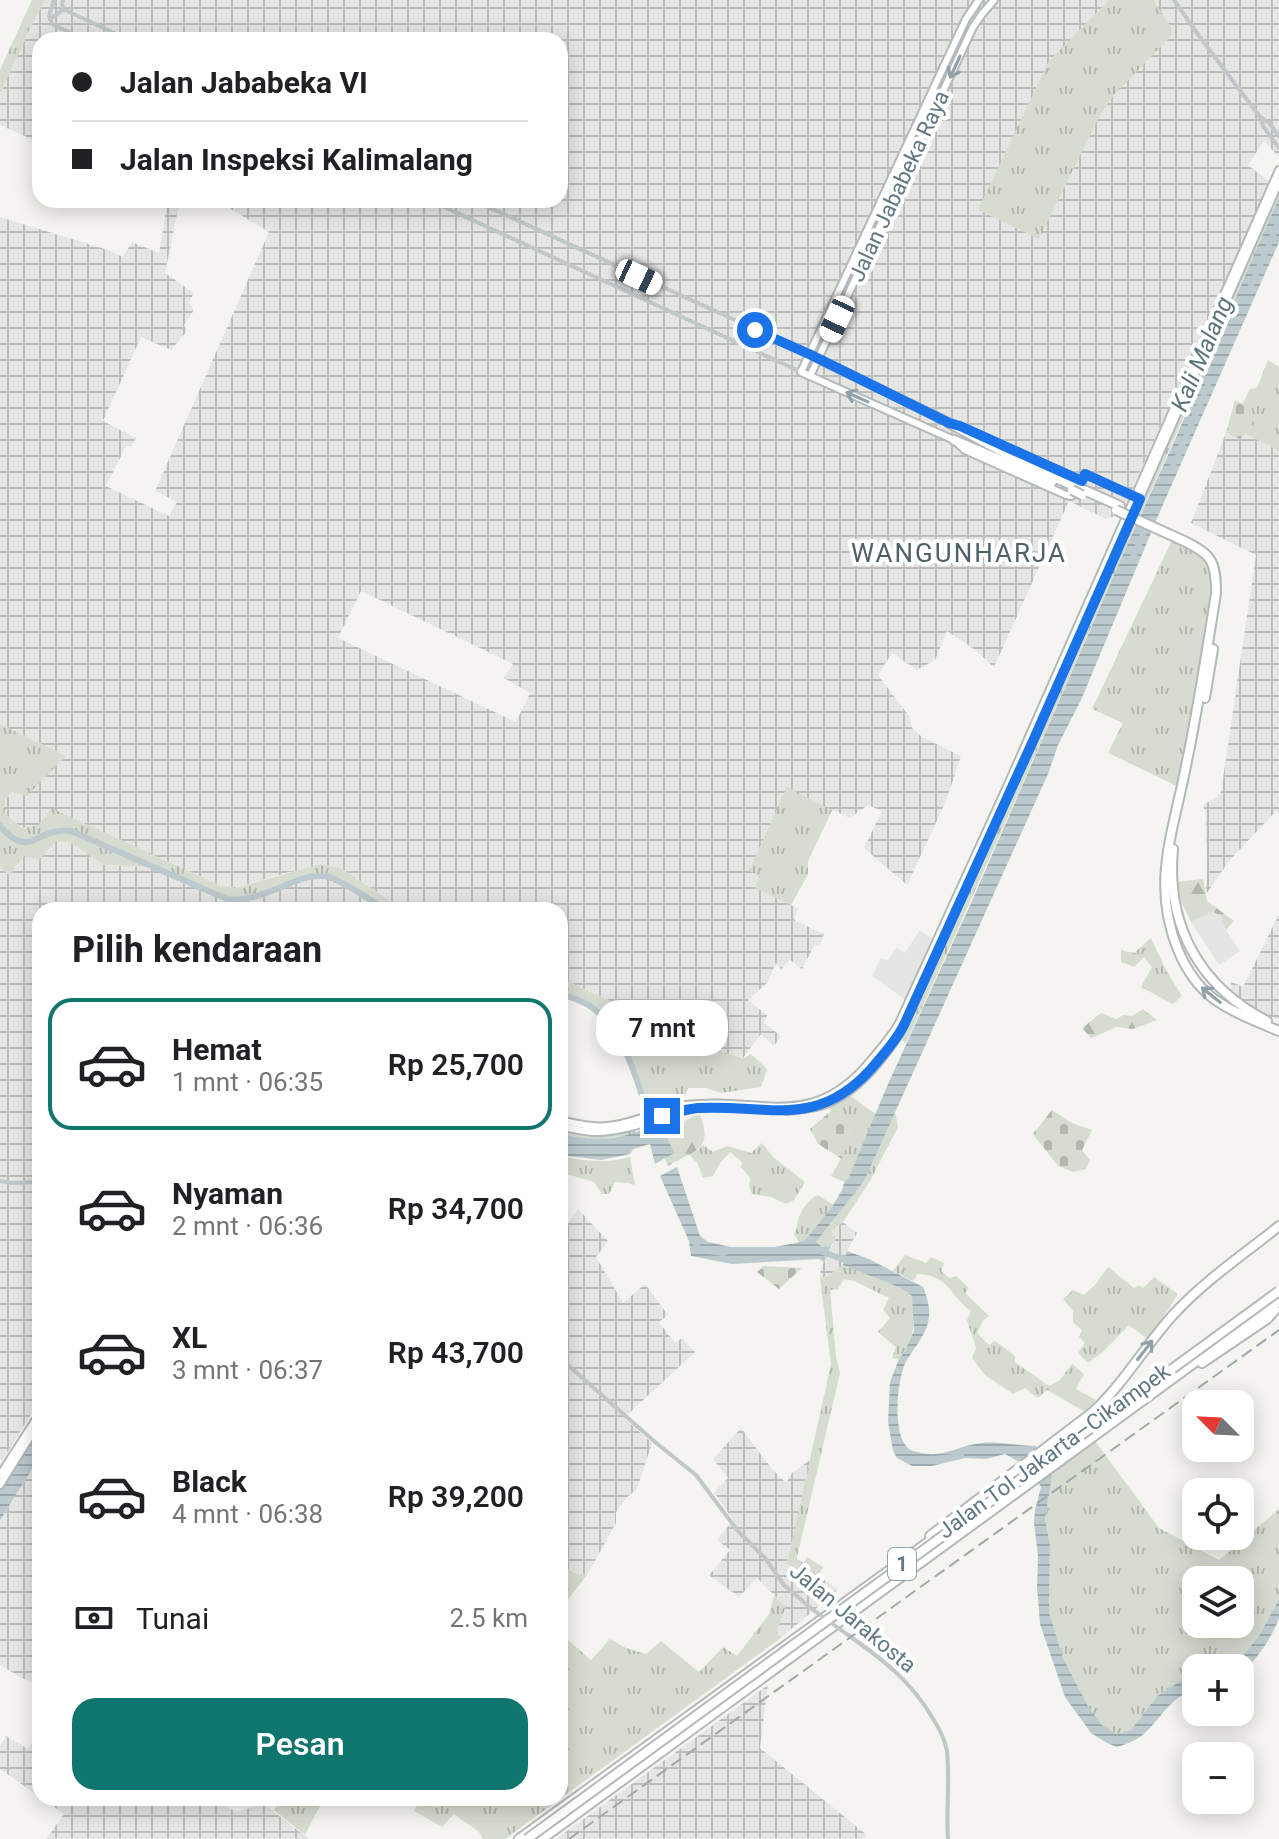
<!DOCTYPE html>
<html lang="id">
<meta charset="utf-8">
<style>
body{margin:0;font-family:Roboto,sans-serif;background:#f6f6f6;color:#202124;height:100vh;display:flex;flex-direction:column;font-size:30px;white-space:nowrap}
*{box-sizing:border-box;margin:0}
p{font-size:26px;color:#757577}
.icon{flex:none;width:44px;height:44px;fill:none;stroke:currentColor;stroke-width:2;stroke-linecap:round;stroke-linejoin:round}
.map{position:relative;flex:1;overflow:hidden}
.drawer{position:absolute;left:32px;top:902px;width:536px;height:904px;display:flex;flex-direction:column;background:#fff;border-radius:24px;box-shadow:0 4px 20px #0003}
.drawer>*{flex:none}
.top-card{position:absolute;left:32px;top:32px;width:536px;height:176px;border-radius:24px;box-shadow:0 4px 20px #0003;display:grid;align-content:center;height:176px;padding:0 40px;background:#fff}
.needle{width:52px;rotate:294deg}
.buttons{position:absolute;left:1182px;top:1390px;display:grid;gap:16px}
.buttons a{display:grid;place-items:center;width:72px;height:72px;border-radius:16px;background:#fff;box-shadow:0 4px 20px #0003;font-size:40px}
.end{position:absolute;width:36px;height:36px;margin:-18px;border:10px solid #1a73e8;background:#fff;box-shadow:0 0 0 4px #fff}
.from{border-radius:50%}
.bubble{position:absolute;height:56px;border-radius:24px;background:#fff;box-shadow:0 4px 20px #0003;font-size:26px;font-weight:600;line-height:56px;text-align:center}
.car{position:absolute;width:24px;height:48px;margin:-24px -12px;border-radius:10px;box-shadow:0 0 6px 2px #0007;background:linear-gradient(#fff 24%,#345 0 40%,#fff 0 76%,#345 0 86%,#fff 0)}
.top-card b{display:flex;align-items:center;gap:28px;height:76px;font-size:30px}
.top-card b+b{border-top:2px solid #e0e0e0}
.top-card i{width:20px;height:20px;background:#202124}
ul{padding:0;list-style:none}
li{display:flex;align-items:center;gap:24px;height:132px;margin:0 16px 12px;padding:0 24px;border:4px solid transparent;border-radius:24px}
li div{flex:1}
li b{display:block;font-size:30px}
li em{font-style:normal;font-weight:600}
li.active{border-color:#0f766e}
li>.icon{width:72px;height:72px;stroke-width:1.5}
h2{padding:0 40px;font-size:36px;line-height:96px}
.pay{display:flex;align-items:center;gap:20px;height:88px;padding:0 40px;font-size:30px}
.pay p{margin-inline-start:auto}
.action{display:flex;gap:16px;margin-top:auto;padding:16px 40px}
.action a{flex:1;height:92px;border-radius:24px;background:#0f766e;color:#fff;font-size:32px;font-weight:600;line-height:92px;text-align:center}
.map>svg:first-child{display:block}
.built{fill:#e5e5e3}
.industrial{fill:url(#industrial-grid);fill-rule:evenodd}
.grass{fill:url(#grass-tufts);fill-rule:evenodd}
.forest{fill:url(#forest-firs)}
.cemetery{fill:url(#cemetery-stones)}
.water{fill:url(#water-rules)}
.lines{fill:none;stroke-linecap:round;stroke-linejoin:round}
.river{stroke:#bccace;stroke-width:6}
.major-casing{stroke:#b2b8bb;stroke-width:10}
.highway-casing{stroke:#b3b8ba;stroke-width:12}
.minor{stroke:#c1c6c9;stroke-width:4}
.major{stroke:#fff;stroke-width:6}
.highway{stroke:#fff;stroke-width:8}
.rail{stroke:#9fa8ac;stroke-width:2;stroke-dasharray:12 6;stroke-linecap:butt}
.highway-bridge-casing{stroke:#b3b8ba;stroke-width:12;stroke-linecap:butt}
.minor-bridge{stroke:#c1c6c9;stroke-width:4}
.highway-bridge{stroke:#fff;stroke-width:8}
.oneway{stroke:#90a1a9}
.route{stroke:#1a73e8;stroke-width:10}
.labels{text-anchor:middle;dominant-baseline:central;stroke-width:8;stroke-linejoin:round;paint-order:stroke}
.shield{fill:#fff;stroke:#90a1a9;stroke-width:2}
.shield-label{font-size:20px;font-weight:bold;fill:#617984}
.street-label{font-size:22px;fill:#617984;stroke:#fff}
.water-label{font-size:24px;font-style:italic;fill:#58767b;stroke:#fff}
.quarter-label{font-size:26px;letter-spacing:2px;fill:#4f6168;stroke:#fff}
</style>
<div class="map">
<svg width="1279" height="1839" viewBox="0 0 1279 1839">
<defs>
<pattern id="industrial-grid" width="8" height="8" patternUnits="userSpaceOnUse" patternTransform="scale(2)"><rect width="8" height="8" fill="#e5e5e3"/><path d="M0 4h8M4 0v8" fill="none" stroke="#bdbebe"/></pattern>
<pattern id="grass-tufts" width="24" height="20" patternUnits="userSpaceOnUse" patternTransform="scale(2)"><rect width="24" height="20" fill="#d6dcd0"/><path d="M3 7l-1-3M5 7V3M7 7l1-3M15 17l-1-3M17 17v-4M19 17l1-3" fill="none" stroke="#b1b7ae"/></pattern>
<pattern id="forest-firs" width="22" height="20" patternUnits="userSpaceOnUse" patternTransform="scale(2)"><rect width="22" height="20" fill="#d6dcd0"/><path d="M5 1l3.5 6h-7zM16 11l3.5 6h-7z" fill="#b1b7ae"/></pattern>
<pattern id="cemetery-stones" width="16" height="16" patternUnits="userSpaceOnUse" patternTransform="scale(2)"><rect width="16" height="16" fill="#d6dcd0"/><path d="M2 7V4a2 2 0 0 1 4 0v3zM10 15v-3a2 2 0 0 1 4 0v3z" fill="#b1b7ae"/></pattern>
<pattern id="water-rules" width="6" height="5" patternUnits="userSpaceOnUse" patternTransform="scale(2)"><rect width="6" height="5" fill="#bccace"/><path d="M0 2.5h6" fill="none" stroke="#9ca9ad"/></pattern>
</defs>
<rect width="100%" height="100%" fill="#f5f4f0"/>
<!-- built -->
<g class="built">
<polygon points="1213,912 1221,916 1226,930 1240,951 1219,965 1191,922"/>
<polygon points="920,930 934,940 907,1001 872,976 881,958 887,960 897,948 905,953"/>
</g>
<!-- industrial -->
<g class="industrial">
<path d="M45,0H1279V157L1264,141L1248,165L1270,182L1121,514L1106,519L1069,501L994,667L971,647L947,631L935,660L917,670L892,653L878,675L909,716L912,728L922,737L961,756L946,801L907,885L864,848L882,811L868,805L850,818L832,810L808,861V874L791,905L798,908L794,920L824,934L819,946L815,944L802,969L790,960L781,969L776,963L767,983L748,1000L767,1015L764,1023L781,1036L774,1046L761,1034L743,1058L725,1053L560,978V910H404L342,869L289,872L234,888L219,885L51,809L39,825L22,828L5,814V799L66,756L0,724V217L108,250L123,257L132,242L159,253L168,200H180L165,273L194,293L189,302L194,310L184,325L187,331L171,350L141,337L103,421L136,438L131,447L126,446L106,486L169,516L177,502L155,491L269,232L221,203L213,200H560V40H40V143L0,125V94L34,20ZM361,591L513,664L504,678L530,693L516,722L338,638Z"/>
<polygon points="1226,433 1240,439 1245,433 1279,451 1279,813 1276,811 1229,861 1205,896 1207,875 1206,816 1203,805 1217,797 1221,792 1256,555 1191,523"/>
<polygon points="56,841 71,843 104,865 152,867 227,899 249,900 298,881 324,876 336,880 386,910 40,910 40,1400 2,1461 0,1459 0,867 9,875 24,856"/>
<polygon points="1279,914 1279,1020 1248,1007 1232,990 1230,981 1243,987"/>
<polygon points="578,1209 608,1241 596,1257 623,1303 645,1284 668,1315 659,1322 675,1343 682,1338 695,1352 624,1418 652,1443 637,1489 626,1498 616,1512 616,1523 587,1575 576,1574 560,1564 560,1220 567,1225"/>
<polygon points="843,1222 857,1233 847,1251 843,1265 829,1275 820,1278 821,1268 836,1237 830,1231"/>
<polygon points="741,1428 772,1469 786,1483 792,1473 810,1460 787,1563 811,1587 818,1575 838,1590 782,1637 775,1634 785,1606 757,1578 739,1597 709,1575 730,1550 717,1540 733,1520 714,1492 728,1478 713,1459"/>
<polygon points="40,1457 40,1686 20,1677 0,1665 0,1520"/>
<polygon points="768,1685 760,1748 867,1835 864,1839 556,1839"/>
<polygon points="40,1729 40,1797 0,1769 0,1746 6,1736 28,1749"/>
<polygon points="42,1798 212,1798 236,1812 264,1804 309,1839 46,1839 64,1814"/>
</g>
<!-- grass -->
<g class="grass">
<polygon points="32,0 45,0 34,20 0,94 0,70"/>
<polygon points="1109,0 1153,0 1171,27 1171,36 1113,96 1100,115 1039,239 978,210 1049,61"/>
<path d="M1279,182V197C1224,329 1165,459 1107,590C1041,742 975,893 906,1043L903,1041L900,1033Z"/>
<polygon points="1268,360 1279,367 1279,451 1245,433 1254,424 1243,403 1250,389 1257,388"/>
<polygon points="1174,536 1201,549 1216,579 1181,788 1108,753 1123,723 1092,709"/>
<polygon points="0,724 66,756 27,796 13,792 5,799 5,814 22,828 39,825 51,808 219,885 234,888 322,864 342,869 404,910 386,910 336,880 324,876 298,881 249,900 227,899 153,867 104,865 71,843 56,841 39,860 24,856 9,875 0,867"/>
<polygon points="787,787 832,810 808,861 808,874 791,905 755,888 760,876 749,871"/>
<polygon points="1151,938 1167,972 1182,996 1173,1004 1141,987 1152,967 1144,957 1134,967 1121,962 1121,950 1134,953"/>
<polygon points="560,978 725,1053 743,1058 751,1054 767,1069 761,1087 721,1093 706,1088 688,1088 683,1098 667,1097 645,1104 634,1072 608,1021 588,1004 560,994"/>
<path d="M846,1093L883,1119L849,1184L831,1176C843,1157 847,1147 850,1125L831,1111L825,1103Z"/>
<polygon points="691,1105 770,1107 771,1111 697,1108 632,1127 636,1134 597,1140 560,1134 560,1120 615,1125"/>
<polygon points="895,1111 898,1127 870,1181 843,1222 831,1231 836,1237 831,1246 822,1247 815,1243 864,1181"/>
<polygon points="762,1143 773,1157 805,1182 794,1200 786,1204 771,1197 752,1194 749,1186 750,1178 741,1167 742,1162 730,1152 720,1163 713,1176 703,1178 698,1164 688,1153 698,1150 703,1145 713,1152 727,1146 751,1153"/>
<path d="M560,1156C585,1161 605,1164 630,1157L635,1186L629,1183L615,1182L609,1194H602L594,1182L560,1172Z"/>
<path d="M818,1195L838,1208L803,1249L794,1234C797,1230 797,1225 798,1221C800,1210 809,1199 818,1195Z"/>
<path d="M905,1255L926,1263L931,1257L944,1263L941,1271L950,1278L956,1276L969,1288L965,1293L989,1316L983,1321L977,1333L989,1345L995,1341L1015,1356V1362L1049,1386L1060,1380L1072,1364L1084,1374L1076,1389L1096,1400L1085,1412L1047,1390L1038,1398L1025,1388L1013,1394L985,1375L972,1358L976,1348L967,1320L971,1311C951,1297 949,1275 918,1274L913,1281L893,1271Z"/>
<path d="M843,1265L901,1288L912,1296C915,1321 916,1338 899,1359L892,1358L896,1347L878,1332L890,1318L883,1310L889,1298L854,1281L844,1279L838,1289L830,1290L836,1357L840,1373L794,1570L787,1563L831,1364L820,1278L829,1275Z"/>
<polygon points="1108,1267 1134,1288 1139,1285 1143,1288 1154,1277 1178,1294 1149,1340 1129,1325 1104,1351 1088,1363 1078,1353 1085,1343 1079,1337 1082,1330 1073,1322 1073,1311 1063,1299 1073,1290 1084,1295 1096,1284"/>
<path d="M1092,1437L1159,1528L1219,1560L1279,1509V1599L1260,1634L1243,1656L1226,1659L1203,1668H1196V1671L1157,1696L1131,1730L1117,1734L1102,1725L1089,1708L1063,1658L1049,1612L1050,1545L1045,1519L1052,1477L1048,1469ZM1196,1580H1240V1624H1196Z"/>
<polygon points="560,1564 576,1574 587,1575 560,1610"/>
<polygon points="774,1596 786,1606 776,1633 782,1637 505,1839 483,1839 479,1832 454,1814 442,1827 414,1811 420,1800 427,1799 438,1807 444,1798 560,1798 560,1622 566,1626 561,1634 591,1660 610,1639 626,1648 646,1654 661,1641 699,1672 723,1647 737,1656 769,1614"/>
<polygon points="283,1798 317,1798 322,1802 305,1835 274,1810"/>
</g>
<!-- forest -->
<g class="forest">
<polygon points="1203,879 1207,901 1234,921 1226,930 1221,916 1213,912 1191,922 1181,901 1175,882"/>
<polygon points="1143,1009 1157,1020 1133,1029 1117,1027 1091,1038 1082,1028 1101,1013 1117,1019 1123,1015 1132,1016"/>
<path d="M700,1115C714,1151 694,1150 668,1166L652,1125L672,1128L694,1116Z"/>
<polygon points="807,1557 823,1567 812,1587 794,1570 796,1559 804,1562"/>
</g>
<!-- cemetery -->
<g class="cemetery">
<polygon points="1235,400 1252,409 1254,424 1240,439 1226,433"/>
<polygon points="1052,1110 1072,1123 1092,1130 1082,1150 1090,1160 1086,1169 1073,1172 1058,1166 1033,1134"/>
<polygon points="831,1111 850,1125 847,1146 842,1159 818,1144 810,1129"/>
<polygon points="764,1266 802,1268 779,1289 757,1272"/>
</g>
<!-- water -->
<g class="water">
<polygon points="1279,197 1279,242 1161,509 1081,700 1058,745 1048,774 864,1181 816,1242 822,1247 831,1246 824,1262 819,1259 732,1264 691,1256 689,1241 660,1176 677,1167 700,1236 708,1242 731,1247 774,1247 796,1243 805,1240 812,1232 832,1207 842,1190 844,1183 849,1177 888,1084 972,901 1124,552 1174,442"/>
<path d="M652,1125L662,1126L674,1153L655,1164L650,1144L633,1149L630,1154L601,1160L560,1155V1134C598,1141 617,1142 652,1125Z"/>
<path d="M847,1251L869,1259L923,1287C927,1297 930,1306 929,1317C927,1336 912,1349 904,1366C897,1385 892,1435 909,1449C911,1451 918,1452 921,1453C942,1458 961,1445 981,1443C999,1441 1018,1446 1036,1446L1052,1477L1045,1519L1050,1545L1049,1612L1063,1658L1089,1708L1102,1725L1117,1734L1131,1730L1157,1696L1196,1671V1686C1186,1692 1177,1698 1169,1706C1149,1727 1148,1738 1117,1747L1107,1743L1091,1733L1065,1697L1040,1624L1037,1586L1038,1556L1034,1523L1035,1510L1041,1487L1026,1459L1019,1462L1005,1454L986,1459L965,1458L932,1466H912L897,1458L893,1451L888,1421L890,1382L899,1359L905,1351L914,1331L912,1296L901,1288L843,1265Z"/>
<polygon points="40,1427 40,1457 0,1520 0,1490"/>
<path d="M1279,1599C1279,1605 1279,1613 1279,1618C1276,1629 1257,1661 1247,1666C1236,1672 1216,1668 1203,1668L1226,1659L1243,1656L1260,1634Z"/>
</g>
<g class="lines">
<!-- river -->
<g class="river">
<polyline points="1250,288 1279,221"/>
<polyline points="1171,471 1208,386"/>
<polyline points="1133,558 1146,528"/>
<path d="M0,826C31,862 36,826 71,831L227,899C263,904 297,872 325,876C341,879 372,901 386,910"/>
<path d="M560,994C570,997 581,1000 590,1006C617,1024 632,1063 641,1093"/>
<polyline points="696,1244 699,1250 724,1253"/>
<polyline points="823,1252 850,1262"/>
<polyline points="917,1461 961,1456"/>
</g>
<!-- major casing -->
<g class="major-casing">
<g id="major">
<polyline points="979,0 966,19 801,372 954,440 965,450 1066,495 1071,496 1075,494 1085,474 1135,497"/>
<polyline points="816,358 953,424"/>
<polyline points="810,376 973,27 982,14 994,0"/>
<polyline points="975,433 1082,481"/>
<path d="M786,1111C798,1110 811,1109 823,1105C856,1094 882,1061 900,1033L1033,741L1279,182"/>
<path d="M560,1120C578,1124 596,1129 615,1125C639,1121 662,1109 686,1105C757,1096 808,1131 865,1067C877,1053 890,1039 899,1023L1009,782L1279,170"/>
<path d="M560,1126C572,1129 585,1132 597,1132C631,1132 662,1114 695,1108"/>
<polyline points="0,1475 40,1413"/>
<polyline points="0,1485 40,1421"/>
</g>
</g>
<!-- highway casing -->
<g class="highway-casing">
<g id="highway">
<polyline points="949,423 1025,464 1074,486"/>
<polyline points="954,440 1052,482"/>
<polyline points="1084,490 1120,506"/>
<path d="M1184,541C1212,554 1216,562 1216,593C1207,651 1198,709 1186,766C1173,833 1151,884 1178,950C1186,969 1198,987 1214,999C1234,1013 1257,1022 1279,1031"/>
<polyline points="1205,698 1213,649"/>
<path d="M1173,849C1166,925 1199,986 1267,1021"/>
<polyline points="1202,1363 1267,1319 1275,1310"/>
<path d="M930,1536L1093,1412C1124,1383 1145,1346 1173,1315C1204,1281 1243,1255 1279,1226"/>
<polyline points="519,1839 938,1535"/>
<polyline points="542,1839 1279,1301"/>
</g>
</g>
<!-- minor -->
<g class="minor">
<polyline points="54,0 49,16 52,24 85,40"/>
<polyline points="63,0 62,5 65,10 129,40"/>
<polyline points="1174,0 1199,36 1260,117 1263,126 1279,148"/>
<polyline points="50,19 64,9"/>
<polyline points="1260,117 1269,123 1279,136"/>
<polyline points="429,200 801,372"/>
<polyline points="473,200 809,354"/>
<polyline points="0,1181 12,1183 40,1182"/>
<polyline points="560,1358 655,1442 696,1475 737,1530 765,1558 784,1585 812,1609"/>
<path d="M848,1635C882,1659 910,1680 932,1717C939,1728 945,1739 947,1751C950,1780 946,1810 948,1839"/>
</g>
<!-- major -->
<use href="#major" class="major"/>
<!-- highway -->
<use href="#highway" class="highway"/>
<!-- rail -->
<polyline class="rail" points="569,1839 1279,1330"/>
<!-- highway-bridge casing -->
<g class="highway-bridge-casing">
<g id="highway-bridge">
<polyline points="1072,490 1082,495"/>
<polyline points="1116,510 1184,541"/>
<polyline points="527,1839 1279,1291"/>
</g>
</g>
<!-- minor-bridge -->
<polyline class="minor-bridge" points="812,1609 848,1635"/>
<!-- highway-bridge -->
<use href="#highway-bridge" class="highway-bridge"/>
</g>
<!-- one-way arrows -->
<defs><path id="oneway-shaft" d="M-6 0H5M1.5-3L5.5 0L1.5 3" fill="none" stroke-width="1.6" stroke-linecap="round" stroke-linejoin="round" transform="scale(2)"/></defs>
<g class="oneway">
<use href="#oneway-shaft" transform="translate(955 67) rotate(115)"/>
<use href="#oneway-shaft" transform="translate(857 397) rotate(-156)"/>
<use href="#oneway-shaft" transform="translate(1211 995) rotate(-141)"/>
<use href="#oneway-shaft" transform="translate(1145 1350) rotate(-52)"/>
</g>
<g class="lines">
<!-- route -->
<path class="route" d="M662,1116C674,1113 686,1109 698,1108C768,1104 816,1130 871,1069C883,1055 896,1041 904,1025L1033,741L1140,499L1085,474L1082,481L960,426L949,423L809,354L755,330"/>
</g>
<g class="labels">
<!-- shield labels -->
<rect class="shield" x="888" y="1548" width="28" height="32" rx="6"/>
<g class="shield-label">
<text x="902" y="1564">1</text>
</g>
<!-- street labels -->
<g class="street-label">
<text transform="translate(899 186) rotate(-65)">Jalan Jababeka Raya</text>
<text transform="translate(1054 1451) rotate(-36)">Jalan Tol Jakarta–Cikampek</text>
<text transform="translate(853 1618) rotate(40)">Jalan Jarakosta</text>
</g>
<!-- water labels -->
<g class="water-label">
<text transform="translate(1202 354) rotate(-67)">Kali Malang</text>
</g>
<!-- quarter labels -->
<g class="quarter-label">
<text x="959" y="553">WANGUNHARJA</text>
</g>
</g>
</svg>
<div class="buttons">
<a><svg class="needle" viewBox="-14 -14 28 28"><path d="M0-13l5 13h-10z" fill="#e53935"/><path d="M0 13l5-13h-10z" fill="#757577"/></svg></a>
<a><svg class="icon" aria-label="locate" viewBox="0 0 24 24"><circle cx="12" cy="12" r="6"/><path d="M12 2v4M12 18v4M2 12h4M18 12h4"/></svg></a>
<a><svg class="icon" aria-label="layers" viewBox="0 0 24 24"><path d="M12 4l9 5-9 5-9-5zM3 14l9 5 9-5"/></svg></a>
<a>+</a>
<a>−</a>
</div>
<i class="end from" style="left:755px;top:330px"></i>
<i class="end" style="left:662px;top:1116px"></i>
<div class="bubble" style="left:596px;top:1000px;width:132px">7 mnt</div>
<i class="car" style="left:639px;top:277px;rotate:115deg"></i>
<i class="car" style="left:837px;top:319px;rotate:205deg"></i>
<div class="top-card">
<b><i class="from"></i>Jalan Jababeka VI</b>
<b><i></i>Jalan Inspeksi Kalimalang</b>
</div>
<section class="drawer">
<h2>Pilih kendaraan</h2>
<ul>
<li class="active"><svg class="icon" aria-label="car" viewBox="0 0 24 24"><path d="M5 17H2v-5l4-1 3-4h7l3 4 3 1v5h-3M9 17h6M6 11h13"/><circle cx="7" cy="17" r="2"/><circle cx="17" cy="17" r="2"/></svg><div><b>Hemat</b><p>1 mnt · 06:35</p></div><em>Rp 25,700</em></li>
<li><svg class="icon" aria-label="car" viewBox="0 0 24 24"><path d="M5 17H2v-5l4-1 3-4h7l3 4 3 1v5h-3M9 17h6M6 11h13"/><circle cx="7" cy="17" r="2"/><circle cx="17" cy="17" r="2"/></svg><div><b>Nyaman</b><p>2 mnt · 06:36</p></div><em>Rp 34,700</em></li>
<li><svg class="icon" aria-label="car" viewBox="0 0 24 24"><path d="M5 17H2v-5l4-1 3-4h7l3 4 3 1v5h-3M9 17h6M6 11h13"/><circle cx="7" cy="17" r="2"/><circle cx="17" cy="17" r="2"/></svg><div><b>XL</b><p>3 mnt · 06:37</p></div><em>Rp 43,700</em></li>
<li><svg class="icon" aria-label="car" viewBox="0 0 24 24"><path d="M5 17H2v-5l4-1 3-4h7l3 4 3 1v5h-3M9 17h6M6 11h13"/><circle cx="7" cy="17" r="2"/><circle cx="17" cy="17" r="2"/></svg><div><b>Black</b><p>4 mnt · 06:38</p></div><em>Rp 39,200</em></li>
</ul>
<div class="pay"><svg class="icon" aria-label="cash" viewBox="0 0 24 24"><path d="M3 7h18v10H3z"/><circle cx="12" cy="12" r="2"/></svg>Tunai<p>2.5 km</p></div>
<div class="action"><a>Pesan</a></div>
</section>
</div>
